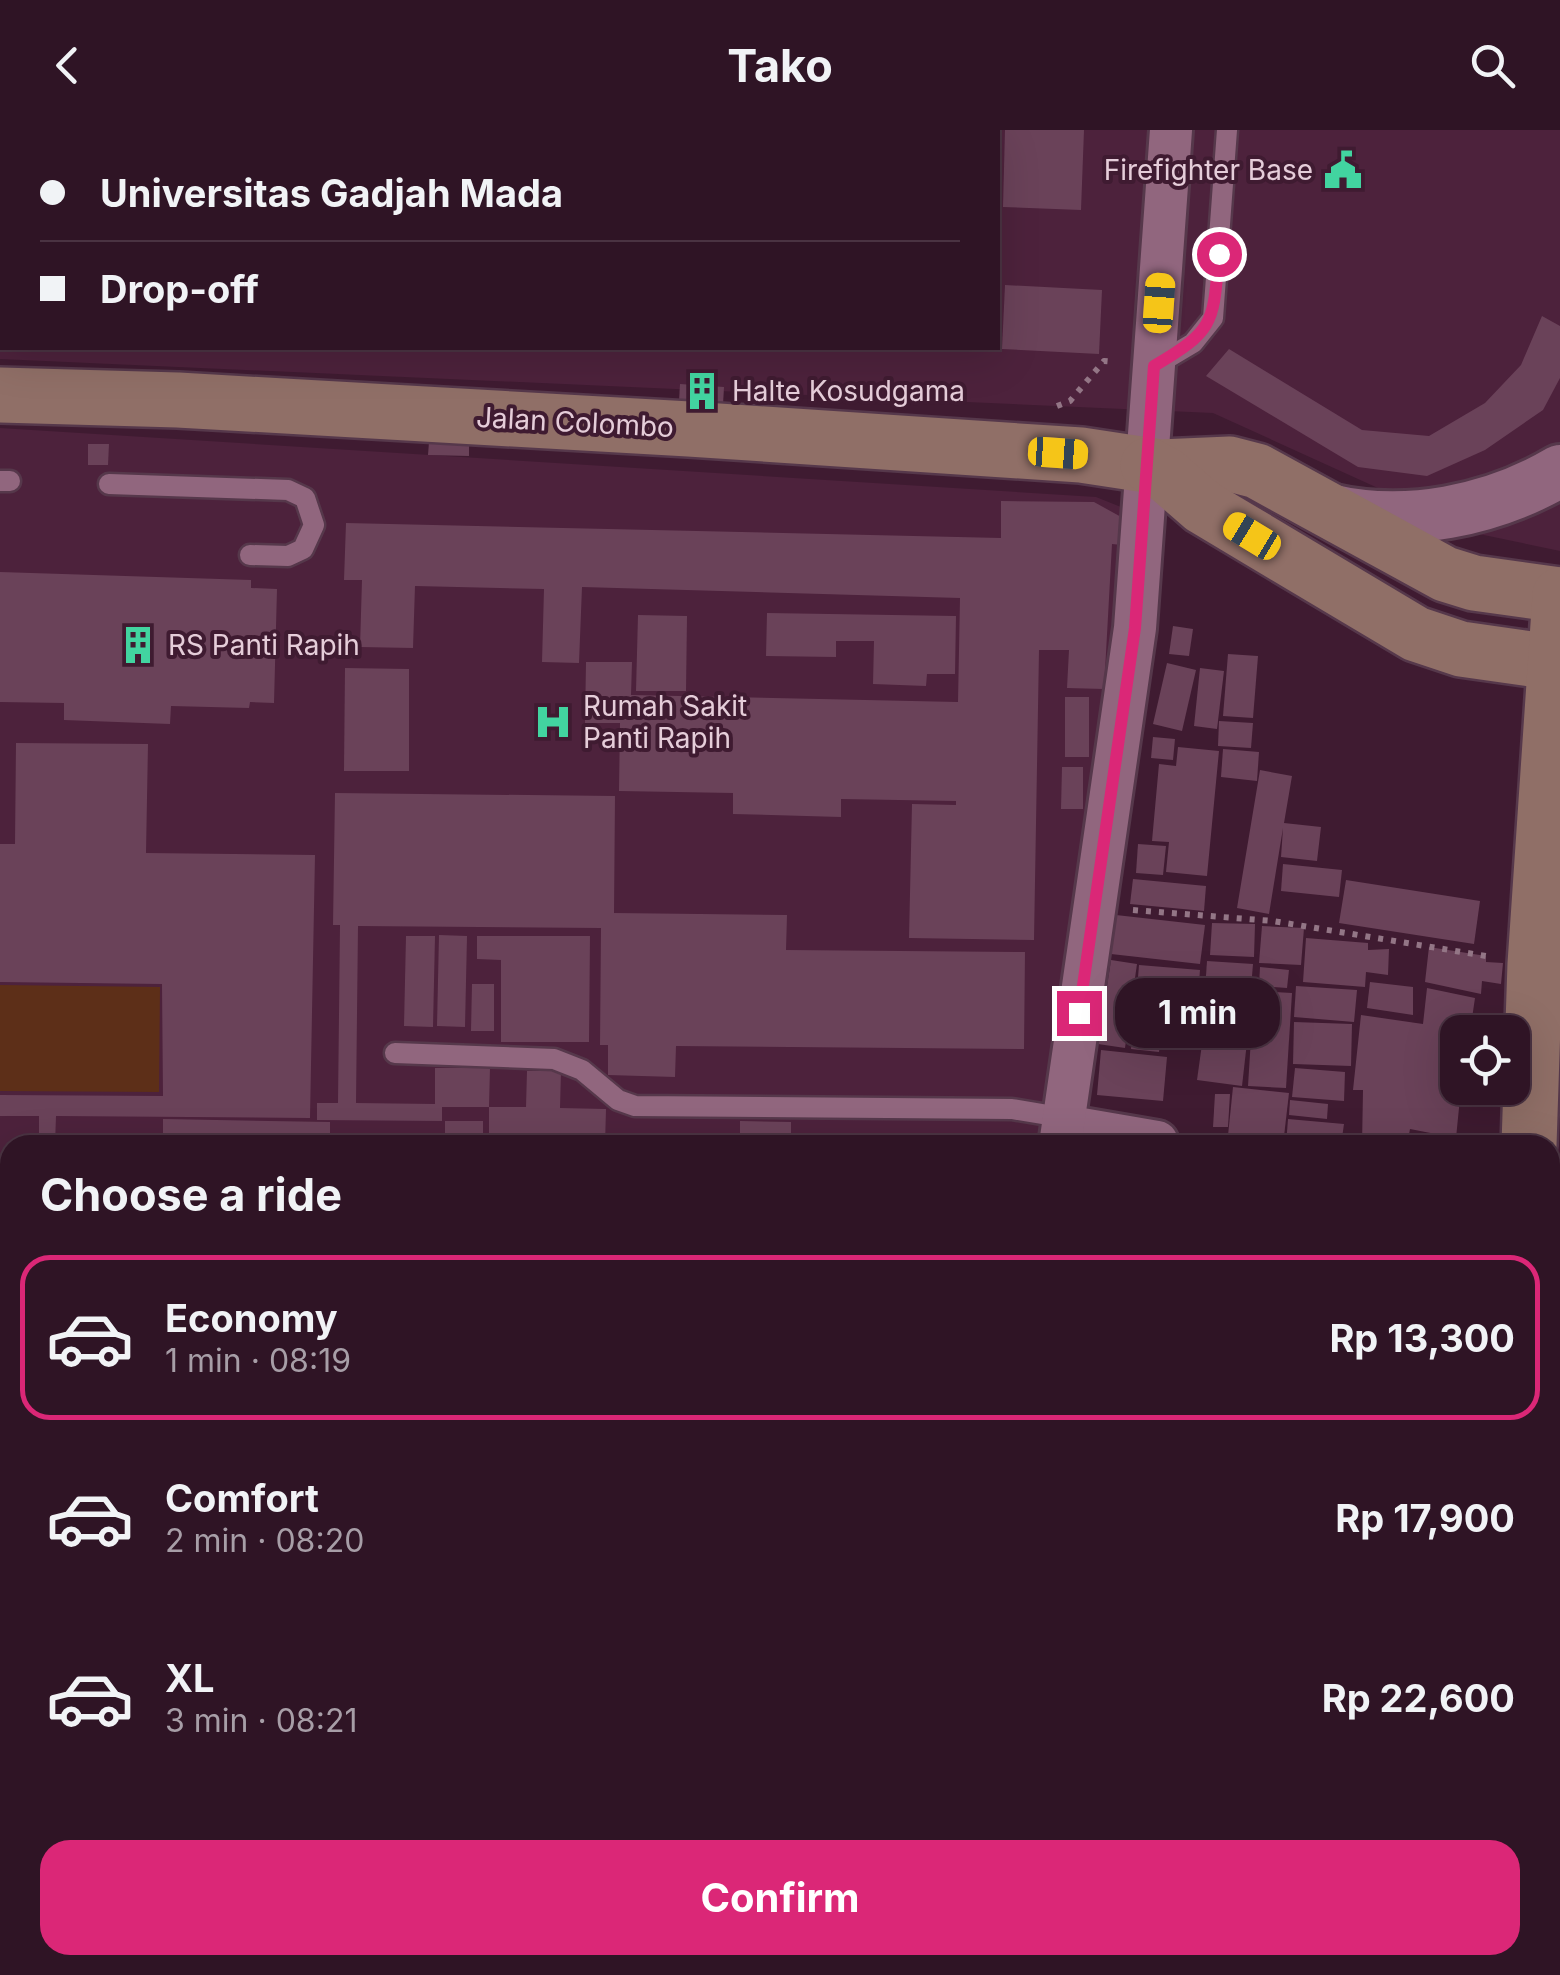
<!DOCTYPE html>
<meta charset="utf-8">
<style>
body{margin:0;font-family:Inter,sans-serif;background:#3b2132;color:#f1f3f6;height:100vh;display:flex;flex-direction:column;font-size:38px;white-space:nowrap}
*{box-sizing:border-box;margin:0}
p{font-size:32px;color:#a79ea7}
.icon{flex:none;width:55px;height:55px;fill:none;stroke:currentColor;stroke-width:2;stroke-linecap:round;stroke-linejoin:round}
.map{position:relative;flex:1;overflow:hidden}
.details{position:absolute;left:0px;top:1005px;width:1560px;height:840px;display:flex;flex-direction:column;background:#2f1425;border-radius:30px 30px 0 0;box-shadow:0 10px 40px #0002,0 0 0 2px #4a3342}
.details>*{flex:none}
.banner{position:absolute;left:0px;top:0px;width:1000px;height:220px;box-shadow:0 10px 40px #0002,0 0 0 2px #4a3342;display:grid;align-content:center;height:220px;padding:0 40px;background:#2f1425}
.tools{position:absolute;left:1440px;top:885px;display:grid;gap:20px}
.tools a{display:grid;place-items:center;width:90px;height:90px;border-radius:20px;background:#2f1425;box-shadow:0 10px 40px #0002,0 0 0 2px #4a3342;font-size:50px}
.end{position:absolute;width:45px;height:45px;margin:-22px;border:12px solid #db2777;background:#fff;box-shadow:0 0 0 5px #fff}
.from{border-radius:50%}
.bubble{position:absolute;height:70px;border-radius:30px;background:#2f1425;box-shadow:0 10px 40px #0002,0 0 0 2px #4a3342;font-size:32px;font-weight:700;line-height:70px;text-align:center}
.car{position:absolute;width:30px;height:60px;margin:-30px -15px;border-radius:12px;box-shadow:0 0 8px 2px #0007;background:linear-gradient(#f5c518 24%,#345 0 40%,#f5c518 0 76%,#345 0 86%,#f5c518 0)}
.banner b{display:flex;align-items:center;gap:35px;height:95px;font-size:38px}
.banner b+b{border-top:2px solid #4a3342}
.banner i{width:25px;height:25px;background:#f1f3f6}
ul{padding:0;list-style:none}
li{display:flex;align-items:center;gap:30px;height:165px;margin:0 20px 15px;padding:0 20px;border:5px solid transparent;border-radius:30px}
li div{flex:1}
li b{display:block;font-size:38px}
li em{font-style:normal;font-weight:700}
li.selected{border-color:#db2777}
li>.icon{width:90px;height:90px;stroke-width:1.5}
h2{padding:0 40px;font-size:45px;line-height:120px}
.action{display:flex;gap:20px;margin-top:auto;padding:20px 40px}
.action a{flex:1;height:115px;border-radius:30px;background:#db2777;color:#fff;font-size:40px;font-weight:700;line-height:115px;text-align:center}
header{display:flex;justify-content:space-between;align-items:center;height:130px;padding:0 40px;background:#2f1425;font-size:45px;font-weight:700}
.map>svg:first-child{display:block}
.built{fill:#4d223c;fill-rule:evenodd}
.green{fill:#5d2f18}
.building{fill:#6a4259}
.lines{fill:none;stroke-linecap:round;stroke-linejoin:round}
.service-casing{stroke:#56384b;stroke-width:25}
.minor-casing{stroke:#56384b;stroke-width:48}
.tertiary-casing{stroke:#56384b;stroke-width:58}
.secondary-casing{stroke:#56384b;stroke-width:60}
.path{stroke:#937686;stroke-width:6;stroke-dasharray:5 8;stroke-linecap:butt}
.service{stroke:#91667e;stroke-width:20}
.minor{stroke:#91667e;stroke-width:42}
.tertiary{stroke:#91667e;stroke-width:52}
.secondary{stroke:#906f67;stroke-width:55}
.route{stroke:#db2777;stroke-width:12}
.labels{text-anchor:middle;dominant-baseline:central;stroke-width:8;stroke-linejoin:round;paint-order:stroke}
.poi-label{font-size:28px;fill:#e5cdd9;stroke:#3f1b31;text-anchor:start}
.street-label{font-size:28px;fill:#e5cdd9;stroke:#3f1b31}
</style>
<header><svg class="icon" aria-label="back" viewBox="0 0 24 24"><path d="M15 5l-7 7 7 7"/></svg>Tako<svg class="icon" aria-label="search" viewBox="0 0 24 24"><circle cx="10" cy="10" r="6"/><path d="M15 15l6 6"/></svg></header>
<div class="map">
<svg width="1560" height="1845" viewBox="0 0 1560 1845">
<rect width="100%" height="100%" fill="#3f1b31"/>
<!-- built -->
<g class="built">
<path d="M0,0H1560V421L1479,404L1213,283L0,229ZM2,2H998V218H2Z"/>
<polygon points="0,298 1096,367 1131,381 1045,1015 10,1015 10,1179 0,1179"/>
</g>
<!-- green -->
<polygon class="green" points="0,855 160,857 159,962 0,961"/>
<!-- building -->
<g class="building">
<polygon points="1005,0 1084,0 1081,80 1003,77"/>
<polygon points="1005,155 1102,160 1099,224 1002,219"/>
<polygon points="1542,186 1560,196 1560,248 1543,280 1485,320 1427,346 1358,337 1206,246 1229,219 1362,300 1429,306 1485,273 1521,235"/>
<polygon points="680,254 724,257 723,275 679,271"/>
<polygon points="429,312 469,313 469,326 428,325"/>
<polygon points="88,314 109,314 108,335 88,335"/>
<polygon points="1001,371 1094,372 1123,388 1122,415 1112,414 1104,559 1067,558 1069,520 1039,520 1034,810 909,808 912,674 956,675 956,671 841,669 841,687 733,684 733,663 619,661 620,593 585,593 586,532 632,532 631,565 958,572 960,468 582,457 579,533 542,532 544,459 415,456 413,518 360,517 362,450 344,450 346,393 1001,408"/>
<polygon points="0,442 251,450 251,458 277,459 274,573 250,572 249,578 171,576 170,594 64,590 64,573 0,572"/>
<polygon points="767,483 956,486 955,544 927,544 926,556 873,554 874,511 836,511 836,527 766,526"/>
<polygon points="638,485 687,486 686,561 636,561"/>
<polygon points="1173,496 1193,499 1189,526 1169,524"/>
<polygon points="1228,524 1258,526 1253,588 1223,586"/>
<polygon points="1167,533 1196,540 1182,601 1153,594"/>
<polygon points="345,538 409,539 409,641 344,641"/>
<polygon points="1200,538 1224,541 1217,599 1194,596"/>
<rect x="1065" y="567" width="24" height="60"/>
<polygon points="1219,591 1253,593 1251,618 1218,616"/>
<polygon points="1153,607 1175,609 1173,630 1151,628"/>
<polygon points="16,613 148,614 146,723 315,725 310,988 56,986 55,1015 39,1015 39,986 0,986 0,965 163,966 162,854 0,852 0,714 15,714"/>
<polygon points="1178,617 1219,621 1207,746 1166,742 1169,712 1152,711 1159,634 1176,636"/>
<polygon points="1223,619 1259,622 1257,651 1221,647"/>
<polygon points="1062,637 1083,637 1083,679 1061,679"/>
<polygon points="1260,640 1292,646 1284,693 1321,697 1317,731 1281,727 1283,698 1269,784 1237,778"/>
<polygon points="335,663 615,666 614,783 787,785 786,820 1025,822 1024,919 676,916 675,947 608,945 608,915 600,915 601,798 358,796 356,973 435,974 435,938 490,938 489,977 442,977 442,991 317,990 317,973 338,973 340,795 333,795"/>
<polygon points="1138,714 1166,716 1163,745 1136,743"/>
<polygon points="1283,734 1342,740 1339,767 1281,761"/>
<polygon points="1133,749 1206,756 1204,781 1130,774"/>
<polygon points="1346,750 1480,771 1474,814 1339,793"/>
<polygon points="1116,785 1205,795 1200,834 1111,824"/>
<polygon points="1212,793 1255,794 1254,827 1210,825"/>
<polygon points="1262,796 1304,798 1301,835 1259,833"/>
<polygon points="439,805 467,806 465,897 437,896"/>
<polygon points="406,806 435,806 433,897 404,896"/>
<polygon points="477,806 590,806 589,912 501,912 501,830 477,829"/>
<polygon points="1306,808 1368,813 1368,820 1389,819 1388,845 1366,842 1365,857 1303,852"/>
<polygon points="1429,817 1486,826 1486,832 1503,833 1501,854 1482,851 1481,864 1425,852"/>
<polygon points="1111,830 1137,834 1125,918 1098,914"/>
<polygon points="1207,831 1253,834 1247,906 1202,903"/>
<polygon points="1139,835 1200,840 1197,877 1136,872"/>
<polygon points="1260,837 1289,840 1287,858 1259,856"/>
<polygon points="1370,852 1413,857 1413,885 1367,878"/>
<polygon points="472,854 494,854 494,901 471,901"/>
<polygon points="1296,856 1357,860 1354,892 1294,887"/>
<polygon points="1427,858 1475,868 1470,902 1458,902 1458,958 1461,958 1456,1008 1410,999 1407,1015 1362,1015 1363,960 1353,960 1361,885 1423,894"/>
<polygon points="1254,861 1292,863 1286,958 1248,956"/>
<polygon points="1135,890 1162,893 1159,922 1131,919"/>
<polygon points="1294,892 1352,894 1351,936 1293,934"/>
<polygon points="1203,907 1247,912 1242,956 1197,950"/>
<polygon points="1101,920 1167,927 1163,971 1097,965"/>
<polygon points="1295,938 1345,942 1344,971 1292,967"/>
<polygon points="527,941 561,941 560,978 606,979 605,1015 489,1015 489,977 526,977"/>
<polygon points="1233,957 1289,963 1283,1015 1227,1015"/>
<polygon points="1215,964 1230,964 1228,997 1213,997"/>
<polygon points="1290,970 1328,974 1327,989 1289,985"/>
<polygon points="163,989 330,992 330,1015 163,1015"/>
<polygon points="1288,989 1344,994 1341,1015 1286,1015"/>
<rect x="445" y="991" width="38" height="24"/>
<polygon points="740,991 791,992 791,1015 740,1015"/>
<polygon points="0,1032 10,1033 10,1167 0,1167"/>
<polygon points="1558,1161 1560,1161 1560,1208 1552,1206"/>
<rect x="0" y="1206" width="10" height="41"/>
<polygon points="0,1283 10,1284 10,1356 0,1355"/>
<polygon points="0,1384 10,1386 6,1457 0,1455"/>
<polygon points="1551,1470 1560,1472 1560,1496 1550,1493"/>
<polygon points="0,1499 10,1502 10,1600 0,1598"/>
<polygon points="1550,1513 1560,1514 1560,1629 1550,1628"/>
<polygon points="0,1618 10,1619 10,1676 0,1675"/>
<polygon points="0,1678 10,1679 10,1723 0,1721"/>
<polygon points="0,1724 10,1726 10,1770 0,1769"/>
<polygon points="0,1773 10,1774 10,1835 99,1835 98,1845 0,1845"/>
<polygon points="1555,1813 1560,1814 1560,1845 1549,1845"/>
<polygon points="145,1835 180,1835 179,1845 143,1845"/>
<polygon points="184,1835 269,1835 268,1845 182,1845"/>
<polygon points="314,1835 346,1835 344,1845 312,1842"/>
<polygon points="360,1835 412,1835 410,1845 358,1845"/>
<polygon points="417,1835 437,1835 453,1839 452,1845 414,1845"/>
<polygon points="483,1835 536,1835 542,1845 480,1845"/>
<polygon points="571,1835 620,1835 617,1845 568,1845"/>
<polygon points="633,1835 667,1835 664,1845 630,1843"/>
<polygon points="673,1835 725,1835 722,1845 694,1845 672,1840"/>
<polygon points="731,1835 744,1835 764,1840 762,1845 729,1845"/>
<polygon points="805,1835 855,1835 853,1845 803,1845"/>
<polygon points="860,1835 885,1835 884,1845 858,1845"/>
<polygon points="892,1835 919,1835 918,1845 891,1845"/>
<polygon points="926,1835 952,1835 951,1845 925,1845"/>
<polygon points="998,1835 1169,1835 1168,1845 996,1845"/>
<polygon points="1177,1835 1221,1835 1219,1845 1176,1845"/>
<polygon points="1276,1835 1328,1835 1327,1845 1275,1845"/>
<polygon points="1447,1835 1487,1835 1487,1845 1446,1845"/>
<polygon points="1497,1835 1531,1835 1530,1845 1496,1845"/>
</g>
<g class="lines">
<!-- service casing -->
<g class="service-casing">
<g id="service">
<polyline points="1156,235 1193,213 1213,188 1227,0"/>
<polyline points="0,351 10,351"/>
<polyline points="109,354 288,360 305,368 314,395 303,419 288,426 250,425"/>
<polyline points="395,923 554,929 582,940 618,970 635,976 1012,979 1066,988"/>
</g>
</g>
<!-- minor casing -->
<g class="minor-casing">
<g id="minor">
<polyline points="1064,996 1157,1012"/>
<polyline points="1060,1015 1135,498 1171,0"/>
<polyline points="0,1369 10,1369"/>
<polyline points="0,1604 10,1606"/>
<polyline points="108,1845 110,1835"/>
<polyline points="548,1845 551,1835"/>
<polyline points="982,1845 983,1835"/>
</g>
</g>
<!-- tertiary casing -->
<g class="tertiary-casing">
<path id="tertiary" d="M1329,380C1406,398 1492,381 1560,341"/>
</g>
<!-- secondary casing -->
<g class="secondary-casing">
<g id="secondary">
<polyline points="0,265 178,270 689,299 1081,325 1160,337 1230,334 1257,341 1445,444 1474,453 1560,465"/>
<polyline points="1148,335 1165,344 1203,377 1416,504 1461,519 1560,533"/>
<polyline points="1529,1015 1535,834 1560,465"/>
<polyline points="1359,1845 1361,1835"/>
</g>
</g>
<!-- path -->
<g class="path">
<polyline points="1057,276 1070,271 1104,231 1115,232"/>
<polyline points="1133,780 1273,791 1492,827"/>
</g>
<!-- service -->
<use href="#service" class="service"/>
<!-- minor -->
<use href="#minor" class="minor"/>
<!-- tertiary -->
<use href="#tertiary" class="tertiary"/>
<!-- secondary -->
<use href="#secondary" class="secondary"/>
</g>
<g class="lines">
<!-- route -->
<path class="route" d="M1079,883L1135,498L1154,236C1216,200 1213,192 1219,124"/>
</g>
<!-- icons -->
<defs>
<g id="civic-bare" transform="scale(3)"><path d="M-.6-6.5H3V-4.5H.6V-3L4-1V1h2V6H-6V1h2V-1L-.6-3ZM-1.2 2.5V6h2.4V2.5Z" fill="#42d4a0" stroke="#3f1b31" stroke-width="2.5" paint-order="stroke"/></g>
<g id="building-bare" transform="scale(3)"><path d="M-4-6H4V6H1V3H-1V6H-4ZM-2.5-4.3h1.7v1.8h-1.7ZM.8-4.3h1.7v1.8H.8ZM-2.5-1h1.7V.8h-1.7ZM.8-1h1.7V.8H.8Z" fill="#42d4a0" stroke="#3f1b31" stroke-width="2.5" paint-order="stroke"/></g>
<g id="hospital-bare" transform="scale(3)"><path d="M-5-5h3v3.5h4V-5h3V5h-3V1.5h-4V5h-3Z" fill="#42d4a0" stroke="#3f1b31" stroke-width="2.5" paint-order="stroke"/></g>
</defs>
<g fill-rule="evenodd">
<use href="#civic-bare" x="1343" y="40"/>
<use href="#building-bare" x="702" y="261"/>
<use href="#building-bare" x="138" y="515"/>
<use href="#hospital-bare" x="553" y="592"/>
</g>
<g class="labels">
<!-- poi labels -->
<g class="poi-label">
<text x="1313" y="40" text-anchor="end">Firefighter Base</text>
<text x="732" y="261">Halte Kosudgama</text>
<text x="168" y="515">RS Panti Rapih</text>
<text x="583" y="576">Rumah Sakit<tspan x="583" dy="32">Panti Rapih</tspan></text>
</g>
<!-- street labels -->
<g class="street-label">
<text transform="translate(575 292) rotate(3)">Jalan Colombo</text>
</g>
</g>
</svg>
<div class="tools">
<a><svg class="icon" aria-label="locate" viewBox="0 0 24 24"><circle cx="12" cy="12" r="6"/><path d="M12 2v4M12 18v4M2 12h4M18 12h4"/></svg></a>
</div>
<i class="end from" style="left:1219px;top:124px"></i>
<i class="end" style="left:1079px;top:883px"></i>
<div class="bubble" style="left:1115px;top:848px;width:165px">1 min</div>
<i class="car" style="left:1159px;top:173px;rotate:4deg"></i>
<i class="car" style="left:1058px;top:323px;rotate:94deg"></i>
<i class="car" style="left:1252px;top:406px;rotate:301deg"></i>
<div class="banner">
<b><i class="from"></i>Universitas Gadjah Mada</b>
<b><i></i>Drop-off</b>
</div>
<section class="details">
<h2>Choose a ride</h2>
<ul>
<li class="selected"><svg class="icon" aria-label="car" viewBox="0 0 24 24"><path d="M5 17H2v-5l4-1 3-4h7l3 4 3 1v5h-3M9 17h6M6 11h13"/><circle cx="7" cy="17" r="2"/><circle cx="17" cy="17" r="2"/></svg><div><b>Economy</b><p>1 min · 08:19</p></div><em>Rp 13,300</em></li>
<li><svg class="icon" aria-label="car" viewBox="0 0 24 24"><path d="M5 17H2v-5l4-1 3-4h7l3 4 3 1v5h-3M9 17h6M6 11h13"/><circle cx="7" cy="17" r="2"/><circle cx="17" cy="17" r="2"/></svg><div><b>Comfort</b><p>2 min · 08:20</p></div><em>Rp 17,900</em></li>
<li><svg class="icon" aria-label="car" viewBox="0 0 24 24"><path d="M5 17H2v-5l4-1 3-4h7l3 4 3 1v5h-3M9 17h6M6 11h13"/><circle cx="7" cy="17" r="2"/><circle cx="17" cy="17" r="2"/></svg><div><b>XL</b><p>3 min · 08:21</p></div><em>Rp 22,600</em></li>
</ul>
<div class="action"><a>Confirm</a></div>
</section>
</div>
